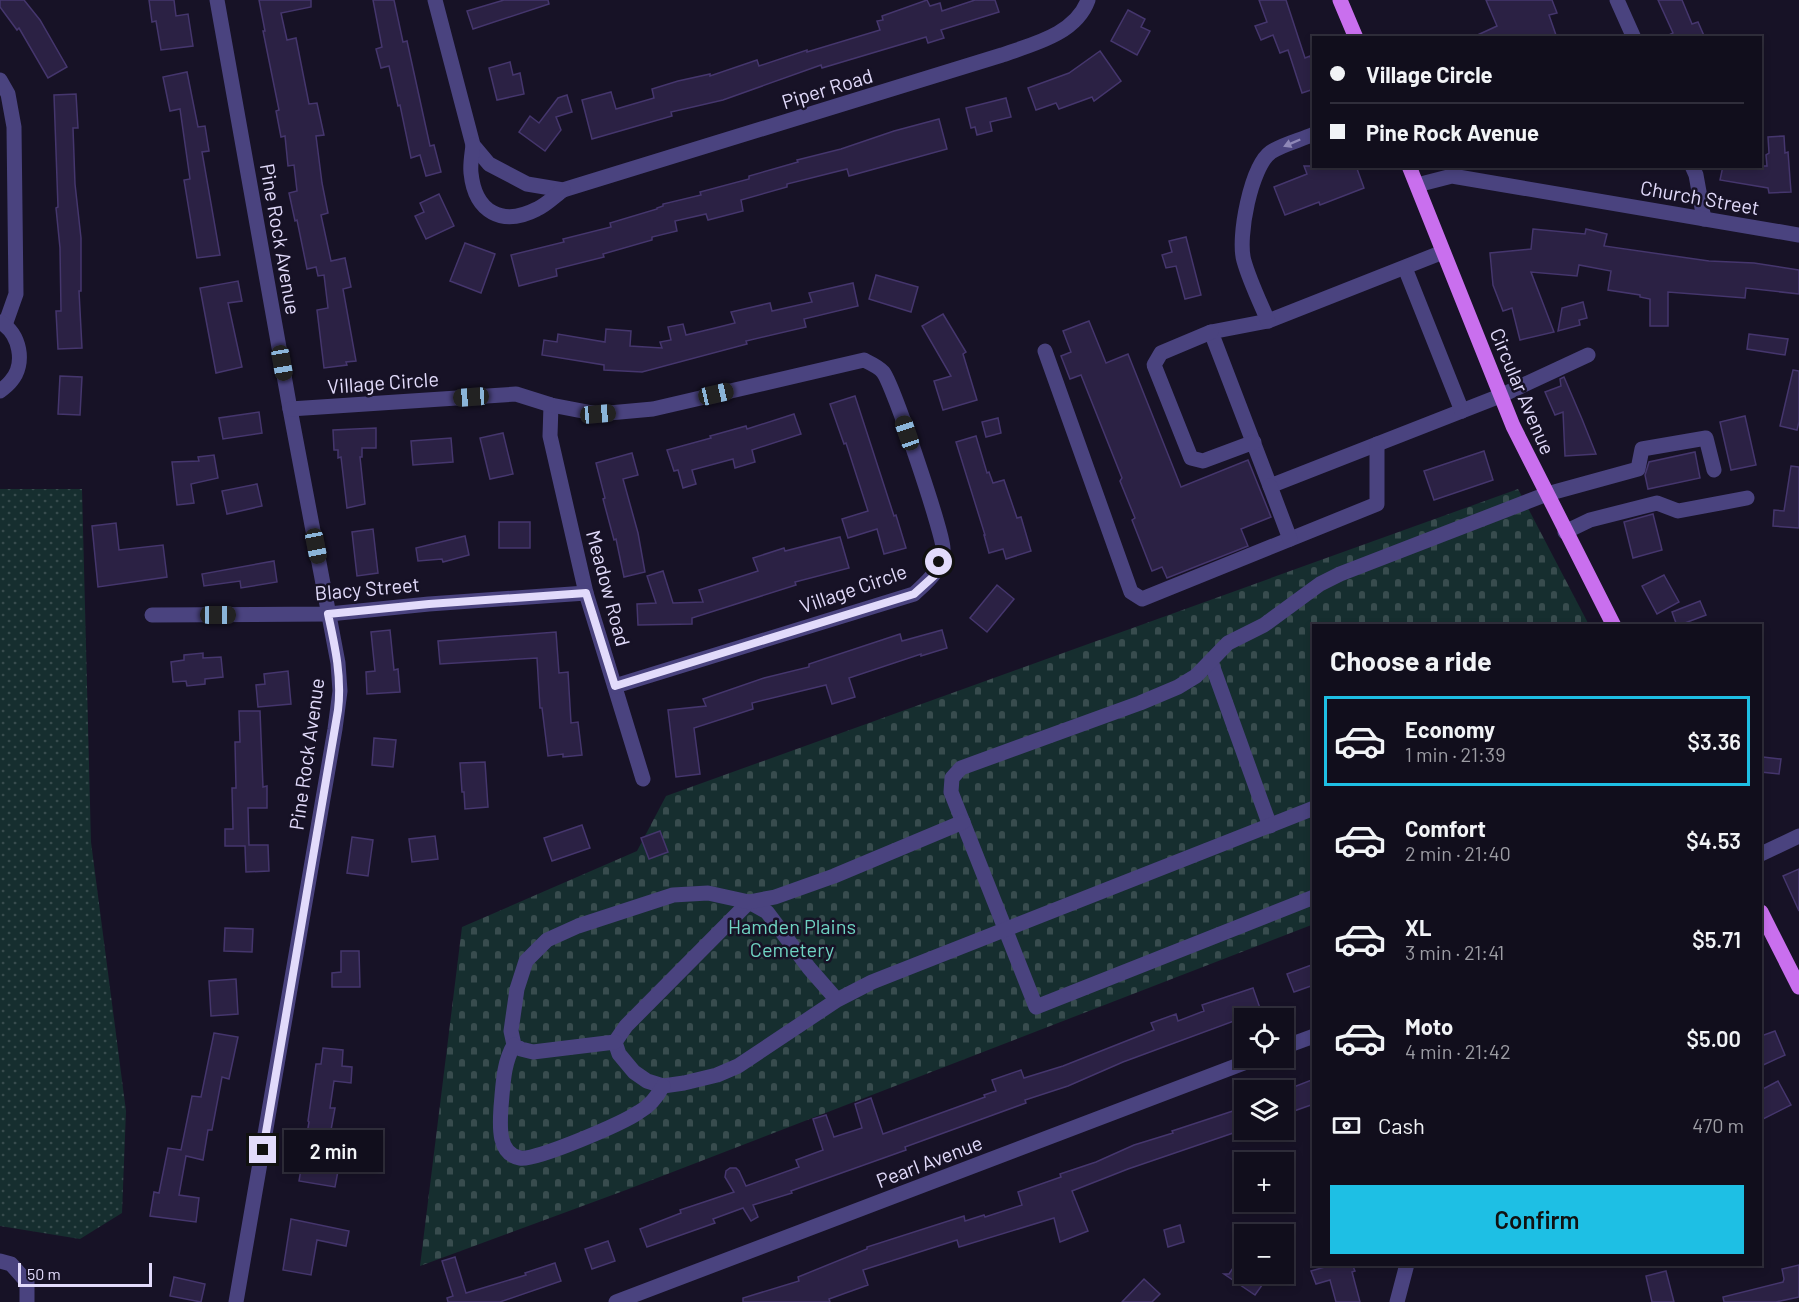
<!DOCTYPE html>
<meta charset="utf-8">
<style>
body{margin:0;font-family:Barlow,sans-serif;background:#1a1725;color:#f1f3f6;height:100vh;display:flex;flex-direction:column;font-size:22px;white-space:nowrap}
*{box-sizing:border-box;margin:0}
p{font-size:20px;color:#9c9ca3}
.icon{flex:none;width:33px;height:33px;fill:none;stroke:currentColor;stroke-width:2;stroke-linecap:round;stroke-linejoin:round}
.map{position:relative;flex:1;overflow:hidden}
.panel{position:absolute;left:1312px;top:624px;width:450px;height:642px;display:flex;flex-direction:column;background:#110e1c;border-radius:0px;box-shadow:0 3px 9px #0003,0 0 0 2px #302e3b}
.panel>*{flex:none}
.hud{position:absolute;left:1312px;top:36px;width:450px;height:132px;border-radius:0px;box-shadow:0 3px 9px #0003,0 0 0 2px #302e3b;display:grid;align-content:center;height:132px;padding:0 18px;background:#110e1c}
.tools{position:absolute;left:1234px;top:1008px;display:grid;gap:12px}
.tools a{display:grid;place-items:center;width:60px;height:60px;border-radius:0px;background:#110e1c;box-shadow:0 3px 9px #0003,0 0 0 2px #302e3b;font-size:30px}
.scale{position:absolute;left:18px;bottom:15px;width:134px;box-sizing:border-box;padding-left:6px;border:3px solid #e2dbfb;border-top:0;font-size:16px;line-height:21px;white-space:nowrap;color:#e2dbfb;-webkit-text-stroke:4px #171226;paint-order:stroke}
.end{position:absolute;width:27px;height:27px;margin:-14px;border:8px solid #e2dbfb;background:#111;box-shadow:0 0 0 3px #111}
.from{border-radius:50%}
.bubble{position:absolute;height:42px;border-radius:0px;background:#110e1c;box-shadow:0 3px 9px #0003,0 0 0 2px #302e3b;font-size:20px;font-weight:600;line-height:42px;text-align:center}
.car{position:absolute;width:18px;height:36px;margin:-18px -9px;border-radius:8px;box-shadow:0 0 4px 2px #0007;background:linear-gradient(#222 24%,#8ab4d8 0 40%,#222 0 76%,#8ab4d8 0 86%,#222 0)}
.hud b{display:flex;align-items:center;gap:21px;height:57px;font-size:22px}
.hud b+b{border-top:2px solid #302e3b}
.hud i{width:15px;height:15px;background:#f1f3f6}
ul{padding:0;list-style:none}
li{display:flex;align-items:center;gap:18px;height:90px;margin:0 12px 9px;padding:0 6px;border:3px solid transparent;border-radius:0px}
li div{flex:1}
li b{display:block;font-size:22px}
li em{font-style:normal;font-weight:600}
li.selected{border-color:#1ebfe4}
li>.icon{width:54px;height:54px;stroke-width:1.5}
h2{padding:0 18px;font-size:27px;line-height:72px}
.pay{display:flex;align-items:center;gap:15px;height:66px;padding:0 18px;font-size:22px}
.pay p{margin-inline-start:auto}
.action{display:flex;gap:12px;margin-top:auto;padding:12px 18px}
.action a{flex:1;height:69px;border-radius:0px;background:#1ebfe4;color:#111;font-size:24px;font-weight:600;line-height:69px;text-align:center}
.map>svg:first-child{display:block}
.green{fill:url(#green-dots)}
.cemetery{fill:url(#cemetery-stones)}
.building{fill:#2b2144;stroke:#45366d;stroke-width:1.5}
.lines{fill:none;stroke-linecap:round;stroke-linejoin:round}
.minor{stroke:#4a437f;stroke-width:15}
.major{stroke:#c96fee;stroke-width:15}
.oneway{fill:#8e87b7}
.route{stroke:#e2dbfb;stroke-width:8}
.labels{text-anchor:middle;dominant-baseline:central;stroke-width:5;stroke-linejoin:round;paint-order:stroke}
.street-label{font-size:20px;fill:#e2dbfb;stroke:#171226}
.park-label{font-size:20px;fill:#6fd3c2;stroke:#171226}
</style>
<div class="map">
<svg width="1799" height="1302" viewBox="0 0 1799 1302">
<defs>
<pattern id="green-dots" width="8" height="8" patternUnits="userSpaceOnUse" patternTransform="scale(1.5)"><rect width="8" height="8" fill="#162e2f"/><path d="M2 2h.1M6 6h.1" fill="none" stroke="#384c4e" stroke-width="1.8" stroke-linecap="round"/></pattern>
<pattern id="cemetery-stones" width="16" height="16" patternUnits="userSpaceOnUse" patternTransform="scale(1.5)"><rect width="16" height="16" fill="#162e2f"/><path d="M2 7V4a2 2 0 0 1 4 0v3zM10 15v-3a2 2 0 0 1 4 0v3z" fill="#384c4e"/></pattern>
</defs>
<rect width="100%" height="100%" fill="#171226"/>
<!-- green -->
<polygon class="green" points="0,489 82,489 91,842 126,1111 122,1213 80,1239 0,1226"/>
<!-- cemetery -->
<polygon class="cemetery" points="1518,489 1589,625 1314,626 1314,924 626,1190 420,1266 462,927 637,851 666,796"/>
<!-- building -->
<g class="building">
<polygon points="0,0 24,0 40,20 67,67 48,78 19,28 17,30 0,7"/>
<polygon points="149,0 174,0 176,16 188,14 193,46 161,50 156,21 152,22"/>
<polygon points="259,0 311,0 311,7 281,13 287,40 296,38 309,104 317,103 324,135 316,136 322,183 328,213 321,215 331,261 345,258 351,287 343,289 356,361 346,362 347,365 324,368 317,310 328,308 324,275 318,276 316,267 307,269 297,220 295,221 289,193 297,191 294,165 288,166 285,136 281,137 276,111 279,110 263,31 265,31"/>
<polygon points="373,0 394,0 403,42 407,41 430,146 434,145 441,172 426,176 420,155 411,158 400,105 398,106 389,66 381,68 376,49 382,47"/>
<polygon points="504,0 548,0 549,4 473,29 467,11"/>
<polygon points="927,0 930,6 940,3 942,11 975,0 995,0 999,12 941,30 944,38 928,43 926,37 822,68 821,65 723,100 671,112 672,116 592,139 582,100 611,92 616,109 654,98 652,89 678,81 710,74 710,76 757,60 759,66 807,50 807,52 880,30 877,21 883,20 882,16"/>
<polygon points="1259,0 1286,0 1305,58 1310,56 1314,68 1314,89 1302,93 1288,50 1280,53 1273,35 1261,40 1255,26 1267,22"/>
<polygon points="1486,0 1552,0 1557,13 1549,15 1557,38 1471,38 1497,26"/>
<polygon points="1658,0 1682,0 1692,24 1698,22 1705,38 1663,38 1673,33"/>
<polygon points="1128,10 1145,19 1141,27 1150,31 1137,55 1111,41"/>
<polygon points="1100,51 1121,81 1094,101 1092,97 1059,109 1056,103 1036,110 1028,88 1069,73"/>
<polygon points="510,62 513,75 520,73 524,94 497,100 489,68"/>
<polygon points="187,72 198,127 205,126 209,151 202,152 220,255 197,258 184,180 190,179 180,109 170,111 163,77"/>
<polygon points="76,94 78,128 73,128 75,184 81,238 81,291 79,291 82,348 58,349 56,311 61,311 60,248 56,208 58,207 54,95"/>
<polygon points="567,95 572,112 556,117 561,130 545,151 519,132 530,116 539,123 558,98"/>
<polygon points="1006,98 1011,117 990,122 992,131 977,135 975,127 971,128 966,108"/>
<polygon points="939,119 947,149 849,176 847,169 787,184 787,187 741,200 743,211 708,220 706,214 675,221 677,231 652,237 652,240 603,254 604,257 556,269 557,276 519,286 511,255 564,242 563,239 611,227 610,223 657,209 657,208 663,206 663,204 701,195 700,192 749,179 749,176 798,162 797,160 841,149 894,131"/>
<polygon points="1784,136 1785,153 1788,152 1791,192 1769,193 1768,188 1720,180 1723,166 1767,166 1766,155 1769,153 1768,137"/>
<polygon points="1304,166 1356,166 1364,188 1320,205 1319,202 1285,215 1274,187 1307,174"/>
<polygon points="439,194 454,226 426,239 415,216 424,212 420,203"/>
<polygon points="1533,229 1585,234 1586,229 1607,234 1604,246 1709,261 1754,263 1799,270 1799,294 1746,288 1745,298 1668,292 1668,326 1650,326 1650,299 1640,297 1640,295 1608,290 1611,271 1579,265 1577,276 1531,272 1554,332 1520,340 1512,308 1503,311 1493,285 1490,253 1531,249"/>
<polygon points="1186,237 1201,295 1185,299 1176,266 1166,268 1162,255 1172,252 1169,241"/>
<polygon points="465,243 495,254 481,293 450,281"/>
<polygon points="876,275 918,287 911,312 869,299"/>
<polygon points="238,281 242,301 228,303 242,367 216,373 200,288"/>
<polygon points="853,283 858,306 804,319 806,327 746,341 747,344 642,372 604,370 604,365 542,355 544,340 557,342 558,334 605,342 606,329 631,331 630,346 662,348 660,342 671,340 668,327 683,324 686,335 715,328 735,323 731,312 770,303 772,311 812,302 809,293"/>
<polygon points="1583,302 1587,318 1579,320 1580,325 1558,331 1562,308"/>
<polygon points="943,314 966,352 963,354 977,400 943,410 934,381 951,376 922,326"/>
<polygon points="1089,321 1106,363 1128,354 1181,487 1248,460 1271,517 1241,529 1248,546 1167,578 1162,567 1152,571 1132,520 1135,518 1120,481 1122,478 1081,375 1070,379 1061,356 1071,352 1063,331"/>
<polygon points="1749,334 1788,339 1785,355 1747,349"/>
<polygon points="1793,370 1799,371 1799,422 1797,430 1780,426"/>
<polygon points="60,376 82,377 80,415 58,414"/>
<polygon points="1564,377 1582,419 1596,454 1565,456 1563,412 1555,415 1545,392 1561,386 1560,379"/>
<polygon points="855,396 894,516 896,515 906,548 884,554 877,529 848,538 842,519 868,511 846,443 844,444 830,404"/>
<polygon points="259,412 262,433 223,439 219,418"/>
<polygon points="794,414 801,434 752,450 755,462 735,468 733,459 692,470 696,484 683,488 678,470 674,471 667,450 711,438 710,436 746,426 747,429"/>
<polygon points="1745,416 1756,465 1731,470 1720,422"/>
<polygon points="998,418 1001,433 986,437 982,422"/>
<polygon points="376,428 376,448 362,448 362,457 360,457 365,504 347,508 341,457 338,458 338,450 334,450 333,430"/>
<polygon points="503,433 513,474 490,479 480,438"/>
<polygon points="976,436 987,473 989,472 993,483 1004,480 1017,518 1021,517 1031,551 1006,559 1003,549 989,553 984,535 985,535 956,442"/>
<polygon points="451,438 453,462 413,465 411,441"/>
<polygon points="1484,451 1493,480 1434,500 1424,471"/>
<polygon points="1695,452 1700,478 1648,489 1645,475 1649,462"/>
<polygon points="632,453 638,475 623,479 638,533 645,572 624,577 616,539 614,540 603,499 605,498 596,463"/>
<polygon points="214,455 218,478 191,484 194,503 177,505 172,462 199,461 198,457"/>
<polygon points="1791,466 1799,467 1799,528 1773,526 1774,510 1784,511"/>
<polygon points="257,484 262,506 227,514 222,491"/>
<polygon points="1653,514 1662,550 1633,558 1624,522"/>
<rect x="499" y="522" width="31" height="26"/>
<polygon points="116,523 119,550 163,545 167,577 98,587 92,526"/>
<polygon points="373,529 378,573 357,576 352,532"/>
<polygon points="465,536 469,555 443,562 442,559 418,561 416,548"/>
<polygon points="840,537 849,568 795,582 796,585 692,618 692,624 638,625 637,604 656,603 647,576 663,571 673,603 703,602 699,590 758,571 753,558 784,548 785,551"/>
<polygon points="274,561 277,582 241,588 240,581 204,586 202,574"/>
<polygon points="1664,575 1679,602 1657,614 1642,586"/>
<polygon points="997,585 1014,599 987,632 970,618"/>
<polygon points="1700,601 1706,615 1677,626 1672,612"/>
<polygon points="390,630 394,670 398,669 400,692 367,694 366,672 375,671 371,632"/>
<polygon points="942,630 947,648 921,656 921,654 849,678 855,697 832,704 826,685 752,703 753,709 694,728 700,774 676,777 668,710 706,706 703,699 764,678 809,667 809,664 900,634 902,641"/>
<polygon points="556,632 559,673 568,672 571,723 578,722 582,755 563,757 563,754 548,756 542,708 540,708 537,658 440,664 438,641"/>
<polygon points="203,653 203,658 221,657 223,677 205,679 205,684 187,686 186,681 173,682 171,662 184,660 184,655"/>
<polygon points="288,671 291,704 258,707 256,685 265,684 264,674"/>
<polygon points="239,711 260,711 263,787 267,786 267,808 248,808 249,845 268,845 269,871 246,872 245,846 225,846 225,829 233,829 232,788 236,788 235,742 240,742"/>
<polygon points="374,738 396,740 393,767 372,765"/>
<polygon points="1763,757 1781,759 1779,774 1761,772"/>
<polygon points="485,762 488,807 465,809 464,792 462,792 460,763"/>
<polygon points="582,825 590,848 552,861 544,838"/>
<polygon points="660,831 668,852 649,859 641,838"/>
<polygon points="435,836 438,859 412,862 409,839"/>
<polygon points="352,837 373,840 368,876 347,873"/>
<polygon points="1799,869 1799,911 1783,876"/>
<polygon points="225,928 253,929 252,952 224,951"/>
<polygon points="341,951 359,951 360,987 332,987 332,973 341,972"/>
<polygon points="1314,964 1314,985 1294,992 1287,974"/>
<polygon points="236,979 238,1014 211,1016 209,981"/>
<polygon points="1253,988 1261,1011 1123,1062 1068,1086 1025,1100 1026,1103 905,1147 906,1150 791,1191 792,1193 753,1205 758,1217 751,1221 743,1208 713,1219 715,1223 647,1247 640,1229 681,1213 680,1210 734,1192 725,1177 726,1171 730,1168 736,1168 739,1171 746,1186 799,1167 796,1160 823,1150 813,1119 826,1115 834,1137 862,1128 855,1104 871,1098 883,1134 985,1097 984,1095 996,1091 992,1080 1021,1070 1024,1078 1063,1066 1154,1030 1151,1023 1176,1014 1178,1021 1204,1011 1202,1005"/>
<polygon points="1775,1031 1785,1055 1761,1066 1761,1036"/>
<polygon points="214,1033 238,1037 229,1079 222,1077 212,1130 208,1130 203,1160 186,1156 179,1195 199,1198 196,1222 150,1216 154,1192 159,1193 168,1148 181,1150 192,1096 201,1097"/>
<polygon points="323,1048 343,1050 342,1066 352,1067 351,1083 334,1081 330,1108 335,1108 327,1152 336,1154 333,1170 338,1171 335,1187 299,1181 309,1122 308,1121 316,1064 321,1064"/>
<polygon points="1314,1079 1314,1104 1294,1111 1286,1090"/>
<polygon points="1778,1081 1791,1105 1761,1120 1761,1090"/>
<polygon points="1239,1109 1245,1129 1128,1169 1072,1191 1088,1231 1060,1242 1054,1218 959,1247 957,1240 863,1270 868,1285 829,1299 830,1302 743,1302 743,1298 799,1281 798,1277 867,1249 867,1247 964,1216 965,1221 984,1215 985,1217 1022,1205 1018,1192 1061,1177 1060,1174 1096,1162 1134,1145 1173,1133 1172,1131"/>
<polygon points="291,1219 349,1231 346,1246 317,1240 311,1275 283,1270"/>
<polygon points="1180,1225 1184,1242 1168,1247 1164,1230"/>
<polygon points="608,1241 615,1261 592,1269 585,1249"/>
<polygon points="1245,1250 1245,1274 1270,1274 1255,1295 1224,1274 1229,1274"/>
<polygon points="455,1257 466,1293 526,1275 525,1273 555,1263 561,1281 500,1302 448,1302 447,1298 453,1296 442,1261"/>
<polygon points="1335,1264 1352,1264 1355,1271 1352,1272 1360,1302 1336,1302 1330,1280 1316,1284 1311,1271"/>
<polygon points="1799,1265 1799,1297 1776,1302 1724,1302 1723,1297 1783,1282 1784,1279 1782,1269"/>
<polygon points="1666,1271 1674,1302 1652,1302 1646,1276"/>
<polygon points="174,1277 205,1284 201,1302 170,1296"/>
<polygon points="1144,1279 1160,1294 1152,1302 1122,1302"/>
</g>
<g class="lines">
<!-- minor -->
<g class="minor">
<polyline points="217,0 290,409 338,663 340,691 335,729 236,1302"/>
<path d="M435,0L473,145L489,164L527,184L563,190L1002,55C1033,44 1076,34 1088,0"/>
<polyline points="1617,0 1634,38"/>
<polyline points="0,80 8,94 14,127 16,294 5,325"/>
<path d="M473,145C472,154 470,164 471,173C475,212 502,227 537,209C546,205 555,196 563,190"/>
<polyline points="1692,166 1696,175 1704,219"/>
<polyline points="1417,185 1452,176 1799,235"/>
<polyline points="1443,252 1268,321 1211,332 1270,486 1500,396 1588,355"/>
<polyline points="1405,268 1462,411"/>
<path d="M1268,321C1260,302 1250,282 1244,261C1237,238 1251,166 1271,152C1283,144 1301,140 1314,134"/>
<path d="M0,322C20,333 26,364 11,381C8,385 4,388 0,391"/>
<polyline points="1211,332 1161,353 1154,365 1191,458 1203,461 1254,442"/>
<polyline points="1045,351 1131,592 1142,599 1377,504 1377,444"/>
<polyline points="551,405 550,436 586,593 643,779"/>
<path d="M290,409L516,394L551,405L598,414L653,409L864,360C870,363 879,367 883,372C893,384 944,536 943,549C941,571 929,580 914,594L615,686"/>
<polyline points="1270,486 1290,539"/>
<polyline points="1565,532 1590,520 1657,503 1678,511 1747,498"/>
<polyline points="152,615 329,614 429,604 586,593"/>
<polyline points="1211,662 1270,826"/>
<polyline points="1761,854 1799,836"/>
<polyline points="1314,897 1036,1007 951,792 952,778 961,768 1140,703 1178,687 1196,676 1228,643 1264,625 1320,584 1340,574 1547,494 1638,469 1642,449 1706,438 1714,470"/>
<polyline points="837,1000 809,968 767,912 749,902 626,1026 615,1042 619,1054 634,1072 647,1081 663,1086 684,1083 717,1075 738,1066 837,1000 872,982 1314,808"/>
<polyline points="615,1042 533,1052 521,1049 514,1045 511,1031 517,989 526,961 547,940 578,926 673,895 708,893 749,902 775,897 834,876 963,822"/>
<path d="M514,1045C503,1063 503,1087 501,1107C500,1124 497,1154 520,1158C536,1161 623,1123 639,1112C650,1106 657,1097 663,1086"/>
<polyline points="1284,1047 1314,1036"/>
<polyline points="0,1261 11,1264 27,1282 27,1302"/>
<polyline points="616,1302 1257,1058"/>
<polyline points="1397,1302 1407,1264"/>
</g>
<!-- major -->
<g class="major">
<polyline points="1340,0 1356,38"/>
<polyline points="1409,166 1513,426 1614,626"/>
<polyline points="1761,912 1799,987"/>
</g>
</g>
<!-- one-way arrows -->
<defs><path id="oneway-solid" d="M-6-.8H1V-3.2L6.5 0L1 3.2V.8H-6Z" transform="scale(1.5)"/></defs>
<use class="oneway" href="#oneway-solid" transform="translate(1292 143) rotate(157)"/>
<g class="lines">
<!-- route -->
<path class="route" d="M263,1150L338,710C342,677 335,646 328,614L429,604L586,593L615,686L914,594L935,575L939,562"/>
</g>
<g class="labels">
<!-- street labels -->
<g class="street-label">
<text transform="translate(827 88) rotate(-17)">Piper Road</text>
<text transform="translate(1700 197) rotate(10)">Church Street</text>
<text transform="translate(281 239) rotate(80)">Pine Rock Avenue</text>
<text transform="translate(383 382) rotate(-4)">Village Circle</text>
<text transform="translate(1523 391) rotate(67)">Circular Avenue</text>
<text transform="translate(367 588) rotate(-5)">Blacy Street</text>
<text transform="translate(609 588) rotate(75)">Meadow Road</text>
<text transform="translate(853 588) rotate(-19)">Village Circle</text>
<text transform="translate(306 754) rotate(-82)">Pine Rock Avenue</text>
<text transform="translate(929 1161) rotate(-21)">Pearl Avenue</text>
</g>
<!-- park labels -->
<g class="park-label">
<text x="792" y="926">Hamden Plains<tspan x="792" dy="23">Cemetery</tspan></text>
</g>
</g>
</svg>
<div class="tools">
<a><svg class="icon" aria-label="locate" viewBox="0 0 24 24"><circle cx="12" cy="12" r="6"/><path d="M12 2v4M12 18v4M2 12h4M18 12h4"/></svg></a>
<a><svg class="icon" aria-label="layers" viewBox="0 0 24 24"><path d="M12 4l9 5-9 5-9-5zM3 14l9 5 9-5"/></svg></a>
<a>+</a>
<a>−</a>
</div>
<div class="scale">50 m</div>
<i class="end from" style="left:939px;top:562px"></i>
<i class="end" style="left:263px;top:1150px"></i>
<div class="bubble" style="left:284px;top:1130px;width:99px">2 min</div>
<i class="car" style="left:282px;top:363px;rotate:170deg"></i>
<i class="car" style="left:716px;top:394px;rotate:77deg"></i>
<i class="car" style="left:471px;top:397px;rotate:266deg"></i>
<i class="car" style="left:598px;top:414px;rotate:85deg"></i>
<i class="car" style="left:907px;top:433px;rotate:341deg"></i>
<i class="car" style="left:316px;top:546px;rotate:169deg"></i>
<i class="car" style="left:218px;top:615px;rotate:90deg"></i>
<div class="hud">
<b><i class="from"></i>Village Circle</b>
<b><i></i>Pine Rock Avenue</b>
</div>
<section class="panel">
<h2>Choose a ride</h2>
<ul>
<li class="selected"><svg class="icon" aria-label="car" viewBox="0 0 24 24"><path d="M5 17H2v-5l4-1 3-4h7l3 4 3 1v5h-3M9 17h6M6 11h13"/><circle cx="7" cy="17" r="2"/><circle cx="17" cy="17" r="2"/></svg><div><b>Economy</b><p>1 min · 21:39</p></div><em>$3.36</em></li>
<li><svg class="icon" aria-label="car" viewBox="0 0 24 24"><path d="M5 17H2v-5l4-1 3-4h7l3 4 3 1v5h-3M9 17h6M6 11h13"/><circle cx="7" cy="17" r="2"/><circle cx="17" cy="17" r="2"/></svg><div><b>Comfort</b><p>2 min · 21:40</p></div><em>$4.53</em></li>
<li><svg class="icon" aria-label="car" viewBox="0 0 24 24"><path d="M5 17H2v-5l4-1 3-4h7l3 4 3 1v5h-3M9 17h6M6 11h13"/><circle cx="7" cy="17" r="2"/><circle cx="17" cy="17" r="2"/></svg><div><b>XL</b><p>3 min · 21:41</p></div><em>$5.71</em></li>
<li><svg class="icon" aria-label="car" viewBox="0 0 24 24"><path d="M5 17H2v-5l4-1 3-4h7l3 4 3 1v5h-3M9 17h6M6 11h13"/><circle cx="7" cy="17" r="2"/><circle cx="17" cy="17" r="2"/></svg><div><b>Moto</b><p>4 min · 21:42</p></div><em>$5.00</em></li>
</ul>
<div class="pay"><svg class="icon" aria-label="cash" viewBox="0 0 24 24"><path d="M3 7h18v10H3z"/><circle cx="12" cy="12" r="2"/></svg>Cash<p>470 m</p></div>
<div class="action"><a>Confirm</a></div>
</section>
</div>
